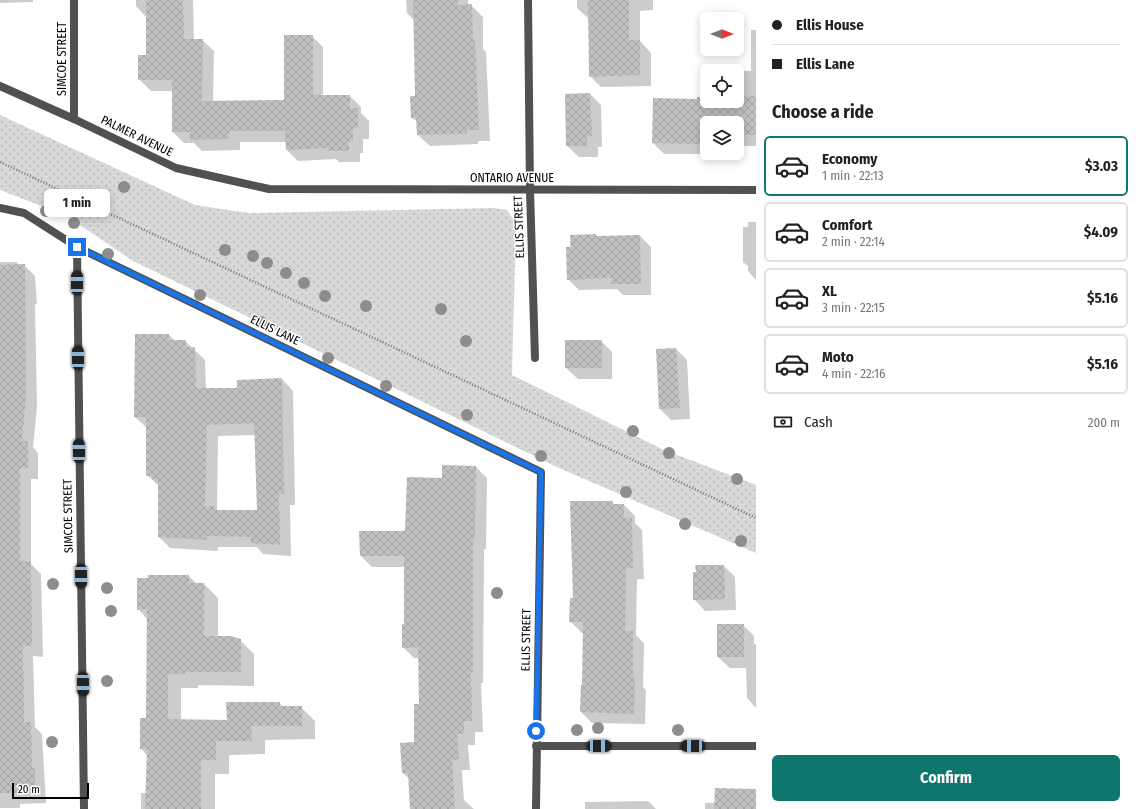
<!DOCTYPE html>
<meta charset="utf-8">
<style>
body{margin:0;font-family:"Fira Sans Condensed",sans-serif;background:#f2f2f2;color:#222;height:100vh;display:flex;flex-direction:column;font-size:15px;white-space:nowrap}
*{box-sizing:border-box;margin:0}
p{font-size:13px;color:#767676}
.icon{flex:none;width:22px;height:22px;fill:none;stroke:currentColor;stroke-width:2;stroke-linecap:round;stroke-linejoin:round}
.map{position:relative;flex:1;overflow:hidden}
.side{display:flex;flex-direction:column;background:#fff;width:380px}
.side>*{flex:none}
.guide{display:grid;align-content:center;height:88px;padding:0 16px;background:#fff}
.needle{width:26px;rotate:90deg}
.buttons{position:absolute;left:700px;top:12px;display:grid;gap:8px}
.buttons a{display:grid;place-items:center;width:44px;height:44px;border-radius:6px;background:#fff;box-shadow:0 2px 10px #0003;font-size:20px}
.scale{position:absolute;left:12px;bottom:10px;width:77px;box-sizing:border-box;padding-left:4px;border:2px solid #000;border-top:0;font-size:11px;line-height:14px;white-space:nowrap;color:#000;-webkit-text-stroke:3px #fff;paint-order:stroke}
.end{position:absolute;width:18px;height:18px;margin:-9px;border:5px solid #1a73e8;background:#fff;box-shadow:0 0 0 2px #fff}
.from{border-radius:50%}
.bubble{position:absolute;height:28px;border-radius:6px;background:#fff;box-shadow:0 2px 10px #0003;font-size:13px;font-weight:700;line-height:28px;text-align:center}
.car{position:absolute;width:12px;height:24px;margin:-12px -6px;border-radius:5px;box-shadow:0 0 3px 1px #0007;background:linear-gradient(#222 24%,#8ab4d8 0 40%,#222 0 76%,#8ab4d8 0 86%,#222 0)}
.guide b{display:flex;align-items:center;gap:14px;height:38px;font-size:15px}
.guide b+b{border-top:1px solid #e0e0e0}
.guide i{width:10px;height:10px;background:#222}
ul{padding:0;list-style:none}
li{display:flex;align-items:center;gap:12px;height:60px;margin:0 8px 6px;padding:0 8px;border:2px solid #e0e0e0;border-radius:6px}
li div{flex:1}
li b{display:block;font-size:15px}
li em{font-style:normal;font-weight:700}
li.selected{border-color:#0f766e}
li>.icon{width:36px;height:36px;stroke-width:1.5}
h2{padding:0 16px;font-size:18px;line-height:48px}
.pay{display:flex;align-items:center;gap:10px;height:44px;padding:0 16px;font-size:15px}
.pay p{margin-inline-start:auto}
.cta{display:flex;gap:8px;margin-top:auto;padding:8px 16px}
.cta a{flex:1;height:46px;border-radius:6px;background:#0f766e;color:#fff;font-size:16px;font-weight:700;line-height:46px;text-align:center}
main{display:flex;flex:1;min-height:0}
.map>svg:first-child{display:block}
.grass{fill:url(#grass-dots)}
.shadow{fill:#0003;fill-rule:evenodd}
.building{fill:url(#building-cross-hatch);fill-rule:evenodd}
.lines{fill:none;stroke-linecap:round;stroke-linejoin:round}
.path{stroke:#737373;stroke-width:2.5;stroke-dasharray:1 2;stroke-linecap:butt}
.minor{stroke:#515151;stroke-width:8}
.tree{fill:#8d8d8d}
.route{stroke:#1a73e8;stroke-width:5}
.labels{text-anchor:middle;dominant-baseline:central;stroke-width:3;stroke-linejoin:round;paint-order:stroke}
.street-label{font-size:12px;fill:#000;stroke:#fff}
</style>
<main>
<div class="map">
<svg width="756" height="809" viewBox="0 0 756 809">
<defs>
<pattern id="grass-dots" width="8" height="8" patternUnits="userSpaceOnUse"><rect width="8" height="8" fill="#d8d8d8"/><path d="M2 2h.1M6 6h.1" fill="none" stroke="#b8b8b8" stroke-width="1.8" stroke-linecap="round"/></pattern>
<pattern id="building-cross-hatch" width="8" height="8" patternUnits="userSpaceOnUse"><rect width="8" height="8" fill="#c0c0c0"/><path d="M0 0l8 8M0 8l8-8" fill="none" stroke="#a3a3a3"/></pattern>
</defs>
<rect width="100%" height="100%" fill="#fff"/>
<!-- grass -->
<polygon class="grass" points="0,115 195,205 249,213 493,208 507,210 516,224 512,375 664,450 756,485 756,553 559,468 133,261 67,216 0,190"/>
<!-- shadow -->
<g class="shadow">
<polygon points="0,0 33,0 33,2 0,3"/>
<polygon points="136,0 193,0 194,40 202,40 214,51 213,102 285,101 312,36 323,47 323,96 350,96 361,107 361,113 369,121 369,139 363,139 363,153 360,153 360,162 339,162 336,159 298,161 287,150 287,142 240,142 240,150 202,151 194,143 184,143 173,132 173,91 151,91 139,79 147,56 147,18 136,6"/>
<polygon points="406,0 468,0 468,5 471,5 483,17 483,49 486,52 490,141 478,141 478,144 430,146 418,135 418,123 412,117 416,97 415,21 407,13"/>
<polygon points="577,0 653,0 653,10 640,11 640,41 651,53 651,86 601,87 590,76 589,19 577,8"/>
<polygon points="751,30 756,30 756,146 737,146 737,123 707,123 707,153 733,154 664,154 653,143 698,100 707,98 707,101 737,101 737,98 744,98 744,71 751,71"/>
<polygon points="590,94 601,105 602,147 598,147 598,157 579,157 567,146 566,95"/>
<polygon points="748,222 756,222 756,280 748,271 748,266 743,262 743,227 748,227"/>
<polygon points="571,236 640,236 651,247 651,295 623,295 617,289 579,290 568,279"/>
<polygon points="0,262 16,262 20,265 24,265 35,276 37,304 35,304 37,407 33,447 38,453 38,479 31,479 31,564 41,574 43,657 33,656 35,727 42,734 46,803 20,804 20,808 0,808"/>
<path d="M169,335L175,341H185L205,360L206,389H238L282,379L293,391L295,505H290L291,556L263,554L257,547H218V551L170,548L159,537V486L147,475V428L135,417ZM255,435L258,511H217L218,436Z"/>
<polygon points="601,341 612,352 612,379 578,379 566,368"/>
<polygon points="676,349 687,360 690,419 671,420 660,409"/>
<polygon points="476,467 487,478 486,549 484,549 483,683 481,683 483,732 475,732 475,745 468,745 470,770 462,770 464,800 474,809 411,809 409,779 403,773 401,744 415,743 420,705 420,658 414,658 403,647 405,625 405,567 372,567 361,556 406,532 443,479"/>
<polygon points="612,502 615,505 624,505 635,516 635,523 642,530 644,579 637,579 636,635 644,643 643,687 646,690 645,724 592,723 581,712 583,686 584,633 582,633 570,621 574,599"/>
<polygon points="724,566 735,577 736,610 705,611 694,599"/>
<polygon points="189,576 197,584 204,584 218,598 218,637 240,640 254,654 254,686 198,685 198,688 181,688 181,720 228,721 279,703 284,707 301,707 315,721 315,739 265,740 265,754 229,755 229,774 215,774 215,809 141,809 141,793 147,793 148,756 141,749 147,719 148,620 138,609"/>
<polygon points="743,625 754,636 754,644 756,644 756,708 747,698 746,668 730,668 718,657"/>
<polygon points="756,790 756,809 705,809 705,803 715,803"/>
<polygon points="648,801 656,809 585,809 585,802"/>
</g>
<!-- building -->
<g class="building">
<polygon points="146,0 183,0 184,39 203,39 202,101 284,100 284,35 313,35 313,95 350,95 350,108 358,108 358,128 353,128 353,142 349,142 349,151 327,151 327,148 286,150 285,131 229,131 229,139 190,140 190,132 172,132 172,80 138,80 138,55 146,55"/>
<polygon points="413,0 458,0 458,5 472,4 473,40 475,40 479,130 467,130 467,134 417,135 416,118 411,118 410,96 415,96"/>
<polygon points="588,0 629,0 629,40 640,40 640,75 589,77"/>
<polygon points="590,93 592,136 587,136 587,146 566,146 565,94"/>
<polygon points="756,96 756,135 737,135 737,123 707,123 707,144 652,143 653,98 697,99 697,97 707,97 707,101 737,101 737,97"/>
<polygon points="596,234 596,236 640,235 641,284 611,284 611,278 567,280 566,247 571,247 570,235"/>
<polygon points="25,264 26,396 22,441 28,441 28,468 20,468 20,561 31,562 32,646 23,646 24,722 31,722 32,768 35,768 35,793 0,793 0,265"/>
<path d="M135,334H169V340H186V347H195L196,388H237V380L282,378L284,494H279L280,545L251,543V537L207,536V540L158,537V479H152V476H146V417H134ZM254,423L257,510H214V506H205L207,425Z"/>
<rect x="565" y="340" width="37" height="28"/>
<polygon points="676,348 680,408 659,409 656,349"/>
<polygon points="442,465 476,466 475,538 473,538 473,672 471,672 472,721 464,721 464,734 457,734 459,759 452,760 455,809 410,809 408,773 402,773 400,743 414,742 414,704 419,704 418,647 402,648 402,624 404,624 404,556 360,556 359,531 405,531 407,477 442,478"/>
<polygon points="570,501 613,501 613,504 624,504 624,518 632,518 633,568 626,568 625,631 633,631 633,678 635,678 634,714 580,712 581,685 582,685 583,622 569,622 570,598 573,598"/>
<polygon points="695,565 724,565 725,599 693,600 693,572 696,572"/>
<polygon points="148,575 189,575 189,583 204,583 204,636 231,636 241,639 241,672 185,672 185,674 168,674 168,719 227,720 226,702 280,702 280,706 302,706 302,726 251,726 252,741 216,741 216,760 201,760 201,809 145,809 147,749 140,749 140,718 146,718 147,609 137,610 137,578 148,578"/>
<rect x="717" y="624" width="27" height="33"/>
<polygon points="715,788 756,789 756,809 714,809"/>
</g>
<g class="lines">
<!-- path -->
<polyline class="path" points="0,162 756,518"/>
<!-- minor -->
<g class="minor">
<polyline points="74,0 74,119"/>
<polyline points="528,0 530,190 535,358"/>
<polyline points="0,86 74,119 176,168 269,189 756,190"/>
<polyline points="0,208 24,213 77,247 541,472 536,809"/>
<polyline points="77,247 84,809"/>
<polyline points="536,746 756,746"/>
</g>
</g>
<!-- trees -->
<g class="tree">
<circle cx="124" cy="187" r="6"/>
<circle cx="46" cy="211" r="6"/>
<circle cx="74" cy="223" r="6"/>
<circle cx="225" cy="250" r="6"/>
<circle cx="108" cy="254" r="6"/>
<circle cx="253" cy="256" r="6"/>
<circle cx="267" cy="263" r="6"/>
<circle cx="286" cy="273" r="6"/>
<circle cx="304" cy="283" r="6"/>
<circle cx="200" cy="295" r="6"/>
<circle cx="325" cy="296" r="6"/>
<circle cx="366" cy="306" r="6"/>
<circle cx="441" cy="309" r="6"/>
<circle cx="261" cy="322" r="6"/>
<circle cx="466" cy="341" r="6"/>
<circle cx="328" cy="358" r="6"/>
<circle cx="386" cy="386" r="6"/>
<circle cx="467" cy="415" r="6"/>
<circle cx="633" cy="431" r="6"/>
<circle cx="669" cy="453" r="6"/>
<circle cx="541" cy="456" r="6"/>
<circle cx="737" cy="479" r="6"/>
<circle cx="626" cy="492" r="6"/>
<circle cx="685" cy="524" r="6"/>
<circle cx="741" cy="541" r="6"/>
<circle cx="53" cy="584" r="6"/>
<circle cx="107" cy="588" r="6"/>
<circle cx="497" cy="593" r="6"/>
<circle cx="111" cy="611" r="6"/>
<circle cx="107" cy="681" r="6"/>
<circle cx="598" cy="728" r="6"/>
<circle cx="577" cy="730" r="6"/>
<circle cx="678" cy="730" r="6"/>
<circle cx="52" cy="742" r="6"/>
</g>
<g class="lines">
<!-- route -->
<polyline class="route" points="77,247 541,472 536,731"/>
</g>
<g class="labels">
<!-- street labels -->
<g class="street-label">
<text transform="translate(62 59) rotate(-90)">SIMCOE STREET</text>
<text transform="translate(137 136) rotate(26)">PALMER AVENUE</text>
<text x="512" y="178">ONTARIO AVENUE</text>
<text transform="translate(519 227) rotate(-92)">ELLIS STREET</text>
<text transform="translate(275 330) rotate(26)">ELLIS LANE</text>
<text transform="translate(68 516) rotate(-91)">SIMCOE STREET</text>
<text transform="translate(526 640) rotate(-89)">ELLIS STREET</text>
</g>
</g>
</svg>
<div class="buttons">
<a><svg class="needle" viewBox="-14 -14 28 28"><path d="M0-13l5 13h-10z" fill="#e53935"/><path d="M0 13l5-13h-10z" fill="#767676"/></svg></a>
<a><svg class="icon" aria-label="locate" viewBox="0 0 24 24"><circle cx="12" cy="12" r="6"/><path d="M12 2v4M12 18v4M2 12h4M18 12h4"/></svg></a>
<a><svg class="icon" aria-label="layers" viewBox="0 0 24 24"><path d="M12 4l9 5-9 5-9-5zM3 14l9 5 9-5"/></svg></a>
</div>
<div class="scale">20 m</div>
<i class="end from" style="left:536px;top:731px"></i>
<i class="end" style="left:77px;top:247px"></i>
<div class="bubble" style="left:44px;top:189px;width:66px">1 min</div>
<i class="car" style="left:77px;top:283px;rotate:0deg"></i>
<i class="car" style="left:78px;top:358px;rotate:359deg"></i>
<i class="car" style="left:79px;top:451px;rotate:359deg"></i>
<i class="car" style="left:81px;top:576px;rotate:179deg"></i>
<i class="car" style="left:83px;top:684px;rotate:179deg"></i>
<i class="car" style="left:599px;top:746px;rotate:90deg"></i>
<i class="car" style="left:693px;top:746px;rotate:270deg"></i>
</div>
<section class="side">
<div class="guide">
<b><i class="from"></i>Ellis House</b>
<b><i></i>Ellis Lane</b>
</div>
<h2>Choose a ride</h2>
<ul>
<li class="selected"><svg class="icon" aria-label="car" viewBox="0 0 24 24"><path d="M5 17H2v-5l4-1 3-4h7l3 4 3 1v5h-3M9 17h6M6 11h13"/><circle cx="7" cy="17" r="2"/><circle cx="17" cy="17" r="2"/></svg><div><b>Economy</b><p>1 min · 22:13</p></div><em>$3.03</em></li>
<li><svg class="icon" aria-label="car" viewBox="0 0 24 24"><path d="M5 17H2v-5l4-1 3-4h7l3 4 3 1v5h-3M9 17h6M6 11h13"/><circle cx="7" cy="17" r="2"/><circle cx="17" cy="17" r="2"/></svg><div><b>Comfort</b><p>2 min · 22:14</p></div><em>$4.09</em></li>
<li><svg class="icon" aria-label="car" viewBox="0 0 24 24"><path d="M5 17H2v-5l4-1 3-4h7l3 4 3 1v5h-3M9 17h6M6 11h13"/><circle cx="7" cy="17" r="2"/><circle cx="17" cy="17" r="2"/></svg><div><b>XL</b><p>3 min · 22:15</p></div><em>$5.16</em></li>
<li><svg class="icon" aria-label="car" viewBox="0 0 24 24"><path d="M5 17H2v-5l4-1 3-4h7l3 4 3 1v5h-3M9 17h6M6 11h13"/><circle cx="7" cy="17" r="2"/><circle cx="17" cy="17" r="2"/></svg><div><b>Moto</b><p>4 min · 22:16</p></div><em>$5.16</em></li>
</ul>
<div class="pay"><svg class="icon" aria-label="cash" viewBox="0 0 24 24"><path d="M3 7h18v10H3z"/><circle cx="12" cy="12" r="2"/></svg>Cash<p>200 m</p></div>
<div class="cta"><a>Confirm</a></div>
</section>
</main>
